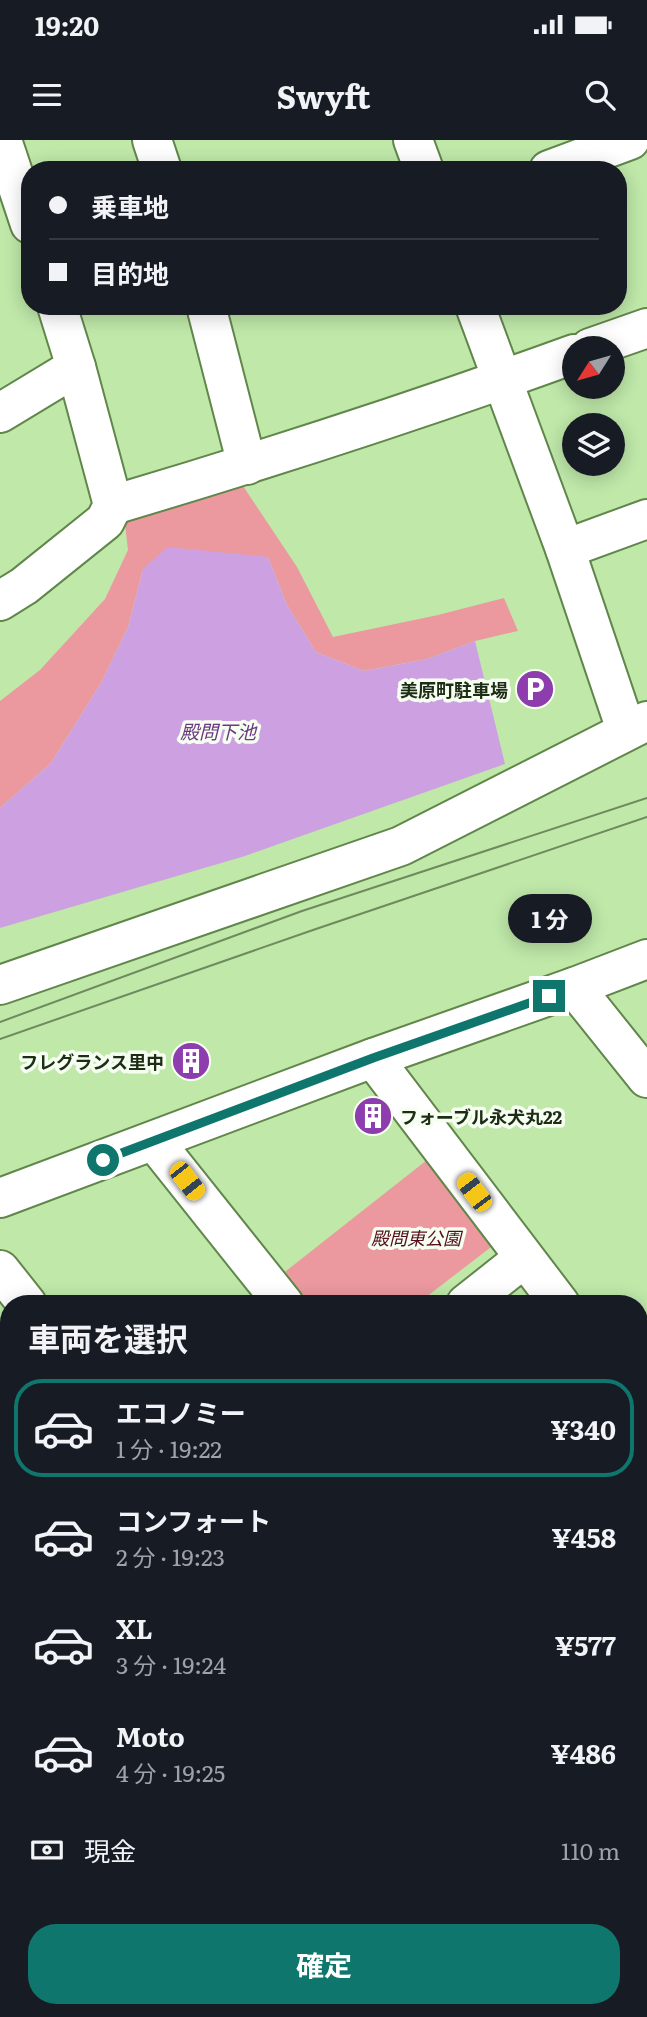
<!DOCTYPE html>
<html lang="ja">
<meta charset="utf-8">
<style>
body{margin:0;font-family:Literata,"Noto Sans JP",serif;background:#242831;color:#f1f3f6;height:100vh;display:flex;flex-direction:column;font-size:26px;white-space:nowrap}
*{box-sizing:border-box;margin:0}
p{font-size:23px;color:#9ea1a6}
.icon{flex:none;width:38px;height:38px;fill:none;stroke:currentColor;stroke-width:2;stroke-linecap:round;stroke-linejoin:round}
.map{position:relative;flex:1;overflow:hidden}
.panel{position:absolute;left:0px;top:1155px;width:648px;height:723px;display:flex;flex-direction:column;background:#171b24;border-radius:28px 28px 0 0;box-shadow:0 4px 18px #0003}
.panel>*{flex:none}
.guide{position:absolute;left:21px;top:21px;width:606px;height:154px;border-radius:28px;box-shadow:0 4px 18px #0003;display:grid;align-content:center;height:154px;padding:0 28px;background:#171b24}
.needle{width:46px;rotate:233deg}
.buttons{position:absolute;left:562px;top:196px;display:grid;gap:14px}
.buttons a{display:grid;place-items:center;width:63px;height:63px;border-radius:50%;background:#171b24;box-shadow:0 4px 18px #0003;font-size:35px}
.end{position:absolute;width:32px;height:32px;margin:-16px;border:9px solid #0f766e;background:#fff;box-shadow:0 0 0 4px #fff}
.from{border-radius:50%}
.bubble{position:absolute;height:49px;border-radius:24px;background:#171b24;box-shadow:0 4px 18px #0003;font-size:23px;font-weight:700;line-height:49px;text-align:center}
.car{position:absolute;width:21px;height:42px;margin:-21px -10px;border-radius:9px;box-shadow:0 0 5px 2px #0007;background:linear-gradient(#f5c518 24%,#345 0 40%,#f5c518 0 76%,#345 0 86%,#f5c518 0)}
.guide b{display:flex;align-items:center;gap:24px;height:66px;font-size:26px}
.guide b+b{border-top:2px solid #363941}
.guide i{width:18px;height:18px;background:#f1f3f6}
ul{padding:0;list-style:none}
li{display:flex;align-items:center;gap:21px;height:98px;margin:0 14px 10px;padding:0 14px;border:4px solid transparent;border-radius:28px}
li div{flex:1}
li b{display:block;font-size:26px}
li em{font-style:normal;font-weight:700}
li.current{border-color:#0f766e}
li>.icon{width:63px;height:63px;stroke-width:1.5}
h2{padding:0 28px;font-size:32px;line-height:84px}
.pay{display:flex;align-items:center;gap:18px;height:77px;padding:0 28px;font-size:26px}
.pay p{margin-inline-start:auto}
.cta{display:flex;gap:14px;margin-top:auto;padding:14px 28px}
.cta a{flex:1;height:80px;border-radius:28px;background:#0f766e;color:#fff;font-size:28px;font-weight:700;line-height:80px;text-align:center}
.status{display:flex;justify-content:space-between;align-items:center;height:49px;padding:0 35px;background:#171b24;direction:ltr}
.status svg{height:19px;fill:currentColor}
header{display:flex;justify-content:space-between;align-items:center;height:91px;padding:0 28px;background:#171b24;font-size:32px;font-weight:700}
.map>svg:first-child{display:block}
.green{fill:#eb999f}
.water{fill:#cda1e1}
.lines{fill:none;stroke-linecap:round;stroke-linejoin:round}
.minor-casing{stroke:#61864b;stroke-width:42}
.minor{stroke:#fff;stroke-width:38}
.tram{stroke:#6e8a5e;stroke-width:2}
.route{stroke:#0f766e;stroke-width:9}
.labels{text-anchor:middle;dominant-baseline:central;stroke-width:7;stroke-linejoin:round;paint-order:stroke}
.poi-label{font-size:18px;font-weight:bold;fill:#1d2c14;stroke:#f5fef1;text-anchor:end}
.park-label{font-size:18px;font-style:italic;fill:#560d1c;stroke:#f5fef1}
.water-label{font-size:19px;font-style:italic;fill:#6d3883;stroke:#f5fef1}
</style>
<div class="status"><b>19:20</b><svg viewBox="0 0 49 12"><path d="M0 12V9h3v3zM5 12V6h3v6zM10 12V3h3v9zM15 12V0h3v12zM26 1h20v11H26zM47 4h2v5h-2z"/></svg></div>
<header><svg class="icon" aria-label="menu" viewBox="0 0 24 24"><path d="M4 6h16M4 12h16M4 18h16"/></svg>Swyft<svg class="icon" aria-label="search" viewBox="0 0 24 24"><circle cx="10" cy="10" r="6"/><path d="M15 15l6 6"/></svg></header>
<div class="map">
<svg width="647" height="1877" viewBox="0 0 647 1877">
<rect width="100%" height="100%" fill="#bfe8a9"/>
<!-- green -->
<g class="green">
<polygon points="241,343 297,427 333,497 438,475 504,458 518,491 475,501 427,519 364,531 316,512 287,465 268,417 143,429 128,487 101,543 51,623 0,668 0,561 40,530 105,459 128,410 124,376"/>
<polygon points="427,1020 495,1104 417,1164 305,1164 281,1135"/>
<polygon points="639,1690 647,1691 647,1768 639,1767"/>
</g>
<!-- water -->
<polygon class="water" points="167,407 268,417 287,465 316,512 364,531 427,519 475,501 505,624 245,716 0,788 0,668 51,623 101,543 128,487 143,429"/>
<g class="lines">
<!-- minor casing -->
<g class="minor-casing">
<g id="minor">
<polyline points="2,0 30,84"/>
<polyline points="152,0 162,30"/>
<polyline points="413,0 424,30"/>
<polyline points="549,30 630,0"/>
<polyline points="206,166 247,325"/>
<polyline points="475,166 565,409 626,590"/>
<polyline points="590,208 647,188"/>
<polyline points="0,273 76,227"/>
<path d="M113,365C268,319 422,269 574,214"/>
<polyline points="565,409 647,379"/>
<polyline points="0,461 24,446 105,381 113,365 76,227 57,166"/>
<polyline points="0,845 401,706 647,581"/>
<polyline points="574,847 647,938"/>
<polyline points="373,918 560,1164"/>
<polyline points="154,1001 284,1164"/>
<polyline points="0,1058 373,918 574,847 647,819"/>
<polyline points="0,1130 27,1164"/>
<polyline points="466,1164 524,1118"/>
<polyline points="639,1263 647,1274"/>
<polyline points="639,1308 647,1302"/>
<polyline points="639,1357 647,1350"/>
<polyline points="0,1470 9,1472"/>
<polyline points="0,1531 9,1534"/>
<polyline points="639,1670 647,1670"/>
<polyline points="0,1807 9,1800"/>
<polyline points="0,1863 9,1856"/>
<polyline points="639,1863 647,1864"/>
</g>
</g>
<!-- minor -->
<use href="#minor" class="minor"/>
<!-- tram -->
<g class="tram">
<polyline points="0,882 302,771 647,658"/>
<polyline points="0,899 313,790 647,677"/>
</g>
</g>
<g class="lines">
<!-- route -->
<polyline class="route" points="103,1020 373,918 549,856"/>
</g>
<!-- icons -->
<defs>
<g id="parking-disc" transform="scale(2.0125)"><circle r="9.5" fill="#8d3dad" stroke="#f5fef1"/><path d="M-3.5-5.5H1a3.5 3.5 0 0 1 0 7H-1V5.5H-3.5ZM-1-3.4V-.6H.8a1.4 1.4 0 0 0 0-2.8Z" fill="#fff"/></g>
<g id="building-disc" transform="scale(2.0125)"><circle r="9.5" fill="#8d3dad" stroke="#f5fef1"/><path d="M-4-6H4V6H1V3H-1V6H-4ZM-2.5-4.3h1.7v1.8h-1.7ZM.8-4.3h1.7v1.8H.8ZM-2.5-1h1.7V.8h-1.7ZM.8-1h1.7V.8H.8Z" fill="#fff"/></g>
</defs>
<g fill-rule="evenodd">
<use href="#parking-disc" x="535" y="549"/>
<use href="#building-disc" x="191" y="921"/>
<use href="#building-disc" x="373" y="976"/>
</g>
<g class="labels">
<!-- poi labels -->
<g class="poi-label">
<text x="508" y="549">美原町駐車場</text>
<text x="164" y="921">フレグランス里中</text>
<text x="400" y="976" text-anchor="start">フォーブル永犬丸22</text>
</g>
<!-- park labels -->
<g class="park-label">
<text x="416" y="1097">殿問東公園</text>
</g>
<!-- water labels -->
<g class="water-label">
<text x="218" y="591">殿問下池</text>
</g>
</g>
</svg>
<div class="buttons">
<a><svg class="needle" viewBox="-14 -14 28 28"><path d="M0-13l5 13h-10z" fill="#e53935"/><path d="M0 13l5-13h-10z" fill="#9ea1a6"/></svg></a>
<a><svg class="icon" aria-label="layers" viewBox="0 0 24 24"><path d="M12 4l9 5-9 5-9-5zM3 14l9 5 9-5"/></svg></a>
</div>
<i class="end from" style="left:103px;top:1020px"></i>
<i class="end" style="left:549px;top:856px"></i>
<div class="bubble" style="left:508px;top:754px;width:84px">1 分</div>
<i class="car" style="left:187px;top:1041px;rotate:142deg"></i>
<i class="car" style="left:474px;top:1052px;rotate:323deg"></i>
<div class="guide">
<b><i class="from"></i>乗車地</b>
<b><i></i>目的地</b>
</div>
<section class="panel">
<h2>車両を選択</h2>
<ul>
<li class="current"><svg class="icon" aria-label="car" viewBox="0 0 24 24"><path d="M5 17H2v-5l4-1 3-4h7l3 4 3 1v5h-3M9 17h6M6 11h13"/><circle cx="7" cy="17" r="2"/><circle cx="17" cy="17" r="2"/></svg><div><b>エコノミー</b><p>1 分 · 19:22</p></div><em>¥340</em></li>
<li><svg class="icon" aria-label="car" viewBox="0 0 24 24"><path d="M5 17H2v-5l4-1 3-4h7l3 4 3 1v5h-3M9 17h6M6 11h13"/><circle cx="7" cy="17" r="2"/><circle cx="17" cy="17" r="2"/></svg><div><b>コンフォート</b><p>2 分 · 19:23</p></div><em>¥458</em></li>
<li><svg class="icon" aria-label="car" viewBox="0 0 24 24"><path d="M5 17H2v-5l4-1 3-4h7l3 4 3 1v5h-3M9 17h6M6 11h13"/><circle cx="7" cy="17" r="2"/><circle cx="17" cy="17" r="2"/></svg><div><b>XL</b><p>3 分 · 19:24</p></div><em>¥577</em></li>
<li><svg class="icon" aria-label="car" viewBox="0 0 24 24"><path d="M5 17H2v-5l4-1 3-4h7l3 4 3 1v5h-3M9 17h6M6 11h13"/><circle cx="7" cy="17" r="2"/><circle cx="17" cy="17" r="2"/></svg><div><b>Moto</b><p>4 分 · 19:25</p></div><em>¥486</em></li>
</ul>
<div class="pay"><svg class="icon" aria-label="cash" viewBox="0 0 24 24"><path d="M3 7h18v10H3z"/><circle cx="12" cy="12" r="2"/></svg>現金<p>110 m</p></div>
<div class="cta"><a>確定</a></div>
</section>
</div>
